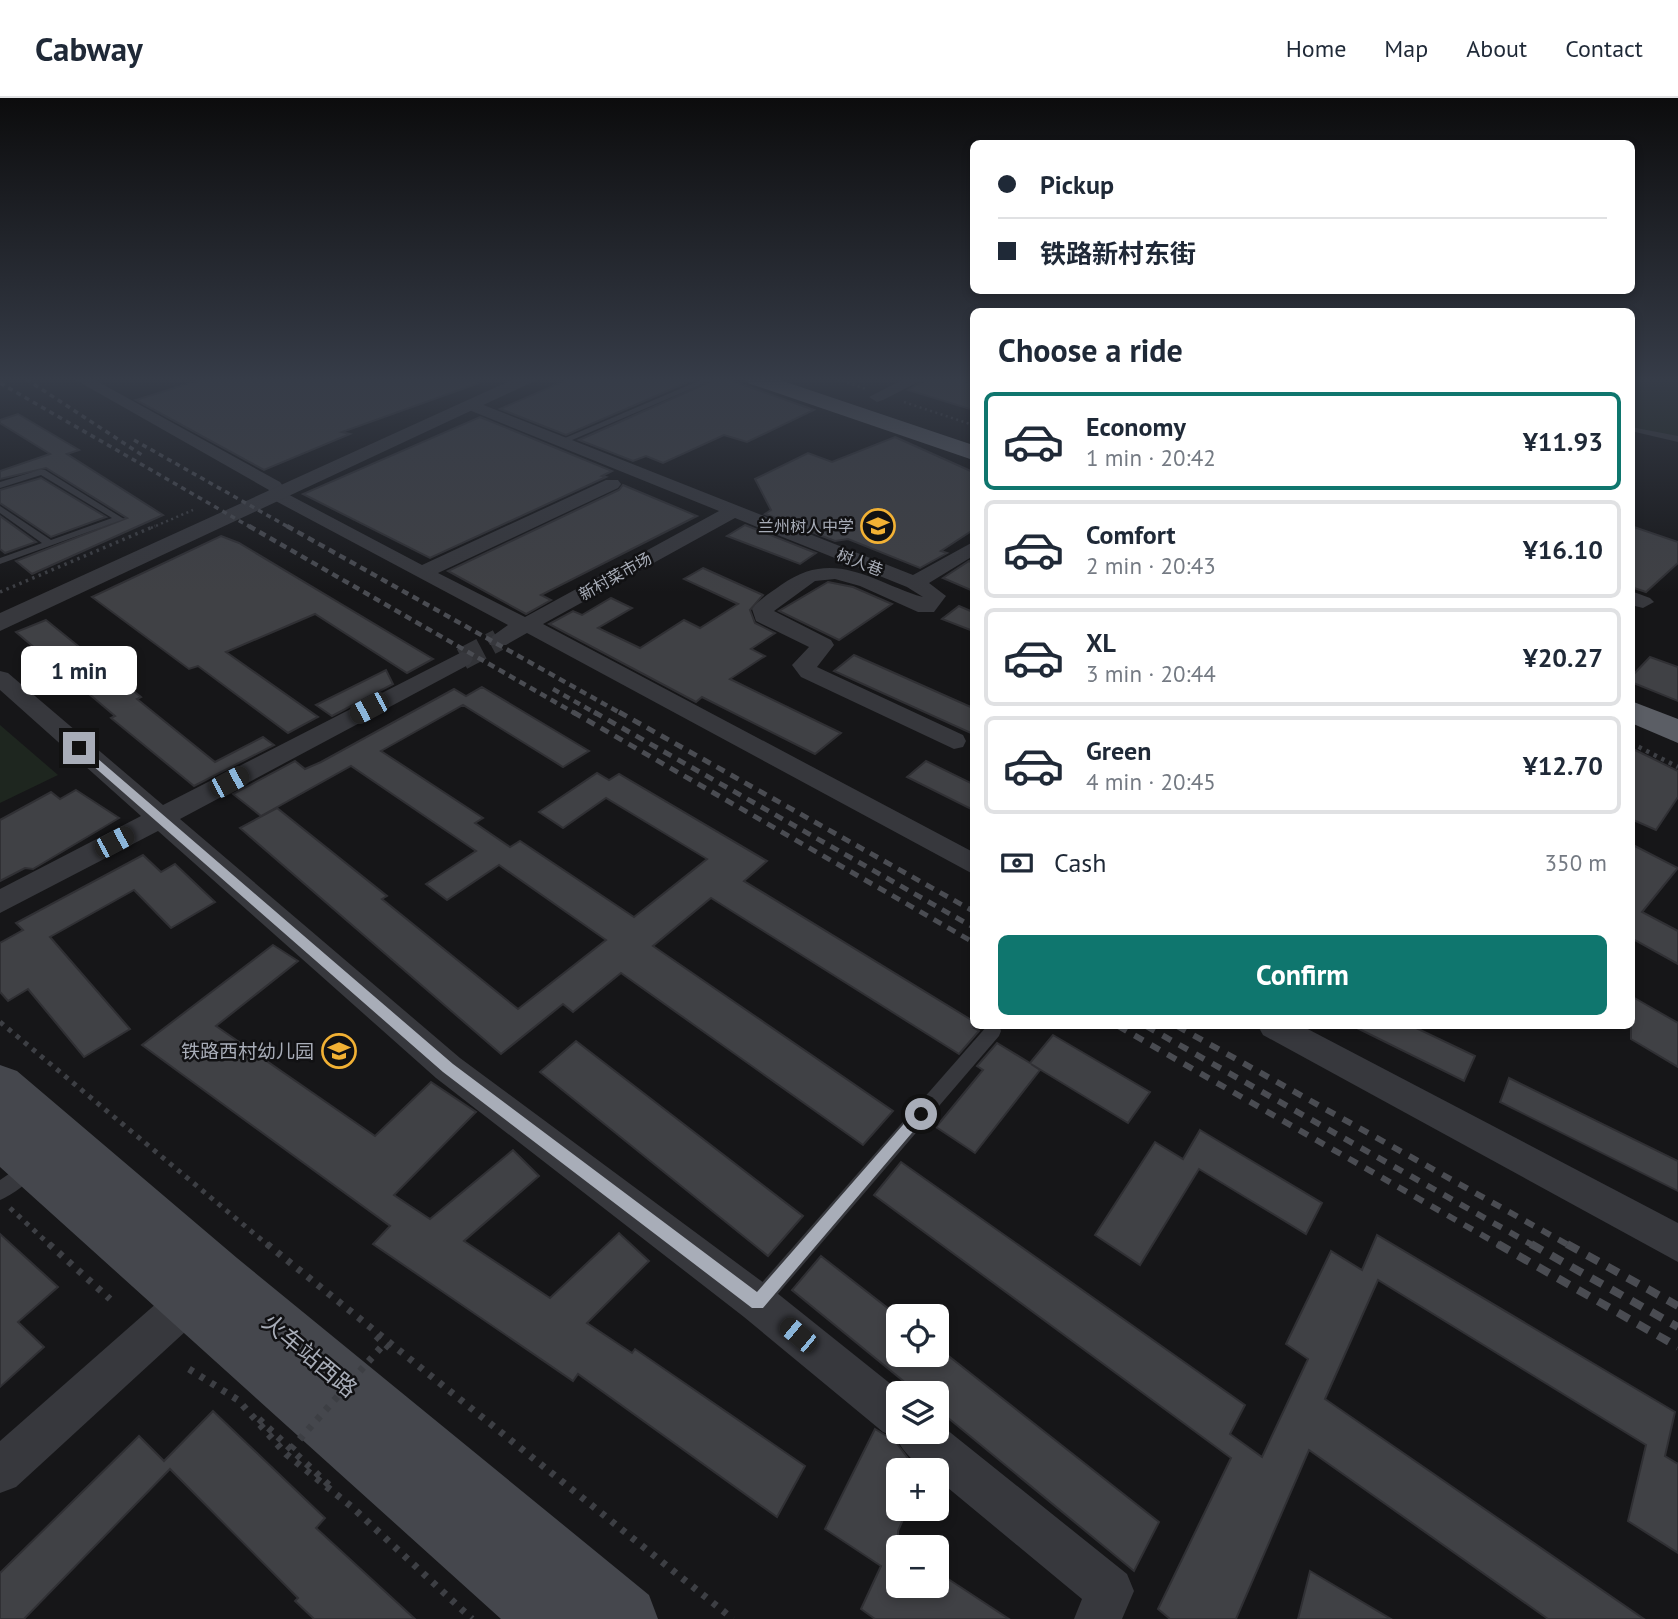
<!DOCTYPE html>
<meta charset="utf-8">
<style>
body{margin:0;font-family:"PT Sans","Noto Sans SC",sans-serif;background:#f6f6f7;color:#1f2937;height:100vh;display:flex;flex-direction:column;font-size:26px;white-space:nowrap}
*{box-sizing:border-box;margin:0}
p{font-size:23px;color:#747a83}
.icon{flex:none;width:38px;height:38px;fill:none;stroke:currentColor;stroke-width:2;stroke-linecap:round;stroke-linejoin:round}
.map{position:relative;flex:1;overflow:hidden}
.drawer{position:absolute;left:970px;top:210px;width:665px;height:721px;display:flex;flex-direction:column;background:#fff;border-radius:10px;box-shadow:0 4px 10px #0003}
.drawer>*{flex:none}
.hud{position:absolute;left:970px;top:42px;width:665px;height:154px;border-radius:10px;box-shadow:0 4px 10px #0003;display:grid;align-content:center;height:154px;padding:0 28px;background:#fff}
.fabs{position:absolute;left:886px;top:1206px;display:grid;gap:14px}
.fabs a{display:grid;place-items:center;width:63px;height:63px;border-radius:10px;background:#fff;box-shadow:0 4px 10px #0003;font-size:35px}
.end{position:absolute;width:32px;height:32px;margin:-16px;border:9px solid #a8adb8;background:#111;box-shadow:0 0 0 4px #111}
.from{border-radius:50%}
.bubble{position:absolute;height:49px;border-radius:10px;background:#fff;box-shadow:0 4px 10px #0003;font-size:23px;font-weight:800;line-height:49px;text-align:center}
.car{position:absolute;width:21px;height:42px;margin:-21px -10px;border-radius:9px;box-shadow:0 0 5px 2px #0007;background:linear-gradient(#222 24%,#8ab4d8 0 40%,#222 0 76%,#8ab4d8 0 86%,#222 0)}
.hud b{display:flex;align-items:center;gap:24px;height:66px;font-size:26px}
.hud b+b{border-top:2px solid #e0e1e3}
.hud i{width:18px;height:18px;background:#1f2937}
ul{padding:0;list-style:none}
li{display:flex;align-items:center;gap:21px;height:98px;margin:0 14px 10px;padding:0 14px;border:4px solid #e0e1e3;border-radius:10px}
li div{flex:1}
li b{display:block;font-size:26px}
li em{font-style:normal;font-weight:800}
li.on{border-color:#0f766e}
li>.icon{width:63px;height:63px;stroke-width:1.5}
h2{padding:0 28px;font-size:32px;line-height:84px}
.pay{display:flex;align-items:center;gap:18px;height:77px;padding:0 28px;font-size:26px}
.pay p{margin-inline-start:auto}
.primary-button{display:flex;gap:14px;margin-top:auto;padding:14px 28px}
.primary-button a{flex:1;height:80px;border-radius:10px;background:#0f766e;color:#fff;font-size:28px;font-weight:800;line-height:80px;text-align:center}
header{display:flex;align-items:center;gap:42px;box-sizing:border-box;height:98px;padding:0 35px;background:#fff;border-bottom:2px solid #e0e1e3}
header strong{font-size:33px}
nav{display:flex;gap:38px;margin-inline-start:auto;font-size:24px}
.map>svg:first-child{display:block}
.green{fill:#1e261f}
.building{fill:#404145;stroke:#303034;stroke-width:2}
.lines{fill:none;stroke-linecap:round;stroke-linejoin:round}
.minor-tunnel{stroke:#333438;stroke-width:22;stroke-dasharray:22 10;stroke-linecap:butt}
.path-far4{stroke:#3d3f44;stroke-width:2.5;stroke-dasharray:2 3.5;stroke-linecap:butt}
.path-far3{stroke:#3d3f44;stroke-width:3.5;stroke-dasharray:2.5 4.5;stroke-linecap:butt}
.path-far2{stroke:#3d3f44;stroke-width:4.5;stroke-dasharray:3.5 5;stroke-linecap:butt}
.path-far1{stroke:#3d3f44;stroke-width:5;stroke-dasharray:4.5 6;stroke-linecap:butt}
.path{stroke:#3d3f44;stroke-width:7;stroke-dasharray:5 8;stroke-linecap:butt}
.service{fill:#37383d;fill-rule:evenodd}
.minor{fill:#37383d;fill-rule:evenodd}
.tertiary{fill:#37383d;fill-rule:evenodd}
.secondary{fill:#45474d;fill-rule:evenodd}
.trunk{fill:#5b5e65;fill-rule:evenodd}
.rail-far4{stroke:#4a4c52;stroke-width:3.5;stroke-dasharray:5 4.5;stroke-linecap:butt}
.rail-far3{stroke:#4a4c52;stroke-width:4.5;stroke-dasharray:7 5;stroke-linecap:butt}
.rail-far2{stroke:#4a4c52;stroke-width:5;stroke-dasharray:9 7;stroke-linecap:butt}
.rail-far1{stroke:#4a4c52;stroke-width:6;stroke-dasharray:10 9;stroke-linecap:butt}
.rail{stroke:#4a4c52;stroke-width:8;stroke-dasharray:13 10;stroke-linecap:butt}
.path-bridge{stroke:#3d3f44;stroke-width:7;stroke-dasharray:5 8;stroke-linecap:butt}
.route{fill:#a8adb8}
.labels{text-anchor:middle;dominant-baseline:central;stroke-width:5;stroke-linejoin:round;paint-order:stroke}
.far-poi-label{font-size:16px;fill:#a8adb8;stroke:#111113;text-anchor:end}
.far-street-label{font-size:16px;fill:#a8adb8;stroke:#111113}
.poi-label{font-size:19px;fill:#a8adb8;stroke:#111113;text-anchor:end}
.near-street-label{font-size:23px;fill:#a8adb8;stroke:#111113}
</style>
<header>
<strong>Cabway</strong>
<nav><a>Home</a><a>Map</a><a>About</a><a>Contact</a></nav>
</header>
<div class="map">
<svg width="1678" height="1521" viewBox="0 0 1678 1521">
<rect width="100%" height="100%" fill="#161618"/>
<!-- green -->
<g class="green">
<polygon points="1631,281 1678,281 1678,341 1631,331"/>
<polygon points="0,627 58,677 0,705"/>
</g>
<!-- building -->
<g class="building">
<polygon points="203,281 479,281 479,285 342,334 350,336 264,372 136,302"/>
<polygon points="569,281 695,281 566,337 500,311"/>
<polygon points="716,281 727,281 814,312 747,344 724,337 663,365 646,358 633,363 579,342"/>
<polygon points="927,281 957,281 973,286 973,312 908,292"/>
<polygon points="18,316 79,352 67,356 163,417 32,476 16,463 127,420 46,370 0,381 0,373 50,356 0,325 0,322"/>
<polygon points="480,319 612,373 602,378 606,379 430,460 303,396"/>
<polygon points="895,339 973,374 973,432 941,453 947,455 920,470 848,441 835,443 765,416 771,412 755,381 808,355 832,364"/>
<polygon points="41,380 106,419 51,439 0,405 0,392"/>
<polygon points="623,387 697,418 541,497 551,502 526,516 448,473 619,392"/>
<polygon points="0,418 36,444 5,455 0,451"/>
<polygon points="745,427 816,455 800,466 727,438"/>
<polygon points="1631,428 1678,444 1678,465 1646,494 1631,489"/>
<polygon points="221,438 239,445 433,561 407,575 315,516 226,554 318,619 288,635 198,568 189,571 92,499"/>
<polygon points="969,463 973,465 973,493 943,480"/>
<polygon points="703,470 763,497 750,512 755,525 775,535 751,551 765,558 730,581 841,635 815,656 702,599 696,604 549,526 573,513 582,517 611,500 632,510 598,530 640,550 684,522 700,530 738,506 684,481"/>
<polygon points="828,484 853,489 892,506 839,542 779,513"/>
<polygon points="959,508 973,514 973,533 942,521"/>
<polygon points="46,522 141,599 137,601 215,664 263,639 274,647 194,688 111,620 115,618 16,534"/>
<polygon points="854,557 973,610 973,636 834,573"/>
<polygon points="1650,559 1678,569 1678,603 1631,584 1631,579"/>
<polygon points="386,572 393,586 332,618 316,607"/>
<polygon points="482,589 589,653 563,669 463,607 381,653 483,720 475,725 510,749 520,743 634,819 707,761 606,700 563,730 539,714 597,675 609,682 619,676 767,763 744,783 973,923 973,928 977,928 974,930 979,933 959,956 711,800 653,848 893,1013 863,1047 621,875 573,914 563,906 501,956 240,730 277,710 387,798 382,801 518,911 606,842 499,767 447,802 426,786 476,753 351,668 261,718 233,696 295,663 305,671 321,664 454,591 466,598"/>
<polygon points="1631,650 1678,673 1678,699 1656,732 1631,721"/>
<polygon points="926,663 973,686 973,712 907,679"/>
<polygon points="76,692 119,720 33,771 25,770 0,783 0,722 51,694 60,701"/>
<polygon points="1631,746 1678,770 1642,814 1678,833 1678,866 1631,840"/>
<polygon points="143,757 161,774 175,766 215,804 171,830 134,792 50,839 130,931 84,959 28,891 8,903 0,894 0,845 23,832 16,825"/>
<polygon points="273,847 298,863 216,928 375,1038 431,984 476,1014 394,1097 430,1121 513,1052 539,1078 464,1143 550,1200 619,1135 649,1163 587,1225 632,1255 635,1251 805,1368 777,1419 578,1276 573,1283 373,1146 390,1128 142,947"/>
<polygon points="1631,898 1678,925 1678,969 1631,941"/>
<polygon points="1353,928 1412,928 1475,958 1464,983"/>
<polygon points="1053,937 1150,994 1128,1025 1031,966 1040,972 975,1055 936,1029 983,972 977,968 997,945 1030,965"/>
<polygon points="576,943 803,1118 768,1158 540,974"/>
<polygon points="1509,980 1678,1063 1678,1093 1500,1004"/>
<polygon points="1200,1032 1322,1105 1306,1136 1199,1071 1140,1167 1095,1137 1155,1044 1183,1061"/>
<polygon points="901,1064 1245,1307 1230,1336 1262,1359 1308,1261 1286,1246 1331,1153 1362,1172 1377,1137 1675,1314 1665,1358 1678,1366 1678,1455 1628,1423 1646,1347 1378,1182 1325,1301 1644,1521 1548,1521 1309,1352 1236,1521 1170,1521 1158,1511 1231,1360 874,1097"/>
<polygon points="0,1136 58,1189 18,1224 44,1249 0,1289"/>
<polygon points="821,1158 898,1218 898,1256 946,1256 1159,1424 1134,1473 936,1310 936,1295 918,1295 792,1192"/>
<polygon points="213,1313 325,1420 316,1430 415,1521 314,1521 295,1503 298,1500 170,1371 24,1521 0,1521 0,1475 139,1338 164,1363"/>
<polygon points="875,1331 895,1343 910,1363 925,1372 898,1372 898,1410 908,1410 898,1433 898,1488 936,1488 936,1473 1009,1521 875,1521 861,1511 881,1468 825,1431"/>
<polygon points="1310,1473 1391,1521 1298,1521"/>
</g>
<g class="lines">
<!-- minor-tunnel -->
<polyline class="minor-tunnel" points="462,561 498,542"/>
<!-- path-far4 -->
<g class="path-far4">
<polyline points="837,281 866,291"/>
<polyline points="904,304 973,327"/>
<polyline points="151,430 193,412"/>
</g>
<!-- path-far3 -->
<polyline class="path-far3" points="0,494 155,428"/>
<!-- path-far2 -->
<polyline class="path-far2" points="1631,645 1678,669"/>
<!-- path-far1 -->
<g class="path-far1">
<polyline points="0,924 269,1148"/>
<polyline points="10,1110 51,1148"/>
</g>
<!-- path -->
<g class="path">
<polyline points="49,1146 110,1201"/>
<polyline points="267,1146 733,1521"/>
<polyline points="376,1238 393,1253"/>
<polyline points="189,1271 238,1302 286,1356 352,1409 472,1521"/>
<polyline points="259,1321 329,1387"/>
</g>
<!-- service -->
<g class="service">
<polygon points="703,281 714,281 565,345 558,343"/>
<polygon points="1631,329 1678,338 1678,344 1631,333"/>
<polygon points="39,372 45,372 124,421 0,466 0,460 42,445 0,415 0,408 51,442 112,420 41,377 0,390 0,384"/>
<polygon points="987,928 999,928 1001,933 999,938 765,1211 758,1214 751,1211 748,1204 751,1197"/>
<path d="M28,1063L34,1065L37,1071C32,1083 12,1097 0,1102V1082Z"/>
</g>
<!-- minor -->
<g class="minor">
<path d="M74,281H93L280,384L283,388L280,392L422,467L606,382H618L621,386L618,390L438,475L525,519L719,413L464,310V304H476L913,477L973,444V458L929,485L946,498L934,514H918L860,488L835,481L815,483L774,513L831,542L834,547L817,569L963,637L966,643L963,649L954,651L801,579L792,567L809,549L756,523L752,511C759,501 772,494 781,487C834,449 872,484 923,499L907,489L735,420L543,526L973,754V776L527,535L506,547H490L487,542L508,527L270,400L267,396L269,392Z"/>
<polygon points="904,281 924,281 883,302 877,304 869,299"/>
<polygon points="1631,493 1650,500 1654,504 1643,510 1631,507"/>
<path d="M462,554L470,556L473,561L470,566L180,721L460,960L772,1191L902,1295H898V1334H936V1323L1127,1476L1134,1493L1122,1521H1074L1082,1501L936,1380V1372C920,1372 902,1354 896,1339L883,1334L744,1219L436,980L158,733L0,815V791L141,718L0,592V573L8,575L163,707Z"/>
<polygon points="1258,928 1302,928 1678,1125 1678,1164 1263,937"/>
<polygon points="197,1176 211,1182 217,1196 211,1210 16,1389 0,1395 0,1343 183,1182"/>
</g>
<!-- tertiary -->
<polygon class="tertiary" points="514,281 539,281 0,533 0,515"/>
<!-- secondary -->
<polygon class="secondary" points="0,967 17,973 237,1160 649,1497 658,1521 501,1521 0,1069"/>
<!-- trunk -->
<g class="trunk">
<polygon points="745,281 777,281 973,347 973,362 748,285"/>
<polygon points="1631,603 1678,621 1678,645 1631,625"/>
</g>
<!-- rail-far4 -->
<g class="rail-far4">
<polyline points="26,281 142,357"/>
<polyline points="0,285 252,430"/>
<polyline points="134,342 290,430"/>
</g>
<!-- rail-far3 -->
<g class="rail-far3">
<polyline points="249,428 576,616"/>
<polyline points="287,428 622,616"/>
<polyline points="553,591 597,616"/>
</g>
<!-- rail-far2 -->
<g class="rail-far2">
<polyline points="573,614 973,844"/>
<polyline points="594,614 973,829"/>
<polyline points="619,614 973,813"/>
</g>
<!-- rail-far1 -->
<g class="rail-far1">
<polyline points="1118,928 1501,1148"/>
<polyline points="1146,928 1534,1148"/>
<polyline points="1177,928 1570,1148"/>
</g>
<!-- rail -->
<g class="rail">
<polyline points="1498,1146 1678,1249"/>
<polyline points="1531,1146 1678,1229"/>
<polyline points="1567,1146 1678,1208"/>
</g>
<!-- path-bridge -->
<polyline class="path-bridge" points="291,1351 384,1246"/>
</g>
<!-- sky -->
<linearGradient id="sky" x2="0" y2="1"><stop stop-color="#0c0c0d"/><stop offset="0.57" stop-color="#363c48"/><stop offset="1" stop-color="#363c48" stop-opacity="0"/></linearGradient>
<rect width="1678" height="494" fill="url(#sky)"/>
<!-- route -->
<polygon class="route" points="76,648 83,648 453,966 757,1194 916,1012 921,1010 928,1016 763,1210 752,1210 443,974 76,653"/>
<!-- icons -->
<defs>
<g id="school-ring" transform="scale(1.75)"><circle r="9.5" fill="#111113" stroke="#f2b134" stroke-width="1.5"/><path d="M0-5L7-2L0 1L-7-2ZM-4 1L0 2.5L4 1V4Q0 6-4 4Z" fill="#f2b134"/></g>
</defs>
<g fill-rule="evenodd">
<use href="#school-ring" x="878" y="428"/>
<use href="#school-ring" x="339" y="953"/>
</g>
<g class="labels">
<!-- far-poi labels -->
<g class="far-poi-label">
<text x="854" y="428">兰州树人中学</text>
</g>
<!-- far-street labels -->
<g class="far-street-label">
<text transform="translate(860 464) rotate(21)">树人巷</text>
<text transform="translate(615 478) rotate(-29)">新村菜市场</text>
</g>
<!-- poi labels -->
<g class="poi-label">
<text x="314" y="953">铁路西村幼儿园</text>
</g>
<!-- near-street labels -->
<g class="near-street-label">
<text transform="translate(310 1257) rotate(40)">火车站西路</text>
</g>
</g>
</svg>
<div class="fabs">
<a><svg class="icon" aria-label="locate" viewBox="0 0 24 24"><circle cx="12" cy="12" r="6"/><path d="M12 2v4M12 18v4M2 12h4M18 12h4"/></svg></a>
<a><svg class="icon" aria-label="layers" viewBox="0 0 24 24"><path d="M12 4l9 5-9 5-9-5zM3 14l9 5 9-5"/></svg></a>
<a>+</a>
<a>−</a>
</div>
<i class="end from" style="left:921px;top:1016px"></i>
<i class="end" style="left:79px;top:650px"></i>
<div class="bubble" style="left:21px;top:548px;width:116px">1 min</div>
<i class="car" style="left:369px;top:610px;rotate:242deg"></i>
<i class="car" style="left:229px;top:684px;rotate:62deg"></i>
<i class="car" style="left:114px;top:744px;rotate:62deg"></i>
<i class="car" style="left:798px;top:1237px;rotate:310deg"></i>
<div class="hud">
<b><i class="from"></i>Pickup</b>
<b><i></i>铁路新村东街</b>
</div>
<section class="drawer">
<h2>Choose a ride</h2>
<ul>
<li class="on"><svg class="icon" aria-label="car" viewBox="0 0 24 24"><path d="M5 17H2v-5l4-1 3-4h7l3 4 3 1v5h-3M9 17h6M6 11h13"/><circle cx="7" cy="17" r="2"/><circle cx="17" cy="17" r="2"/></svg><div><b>Economy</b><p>1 min · 20:42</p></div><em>¥11.93</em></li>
<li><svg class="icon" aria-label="car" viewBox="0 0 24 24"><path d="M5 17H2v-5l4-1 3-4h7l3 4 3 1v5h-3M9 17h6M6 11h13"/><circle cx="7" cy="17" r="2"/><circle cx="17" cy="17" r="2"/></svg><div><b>Comfort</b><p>2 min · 20:43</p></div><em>¥16.10</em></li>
<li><svg class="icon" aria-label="car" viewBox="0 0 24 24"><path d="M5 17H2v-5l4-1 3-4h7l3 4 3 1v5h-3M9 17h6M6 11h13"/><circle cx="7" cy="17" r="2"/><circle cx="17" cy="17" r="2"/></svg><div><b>XL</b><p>3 min · 20:44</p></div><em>¥20.27</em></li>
<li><svg class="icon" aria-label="car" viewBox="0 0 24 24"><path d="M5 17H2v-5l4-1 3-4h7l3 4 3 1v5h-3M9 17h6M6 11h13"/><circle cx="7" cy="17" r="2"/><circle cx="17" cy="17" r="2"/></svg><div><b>Green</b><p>4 min · 20:45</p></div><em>¥12.70</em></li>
</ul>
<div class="pay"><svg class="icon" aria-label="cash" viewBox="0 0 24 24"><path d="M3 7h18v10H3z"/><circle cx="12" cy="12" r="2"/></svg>Cash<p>350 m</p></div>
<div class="primary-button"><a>Confirm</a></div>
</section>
</div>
